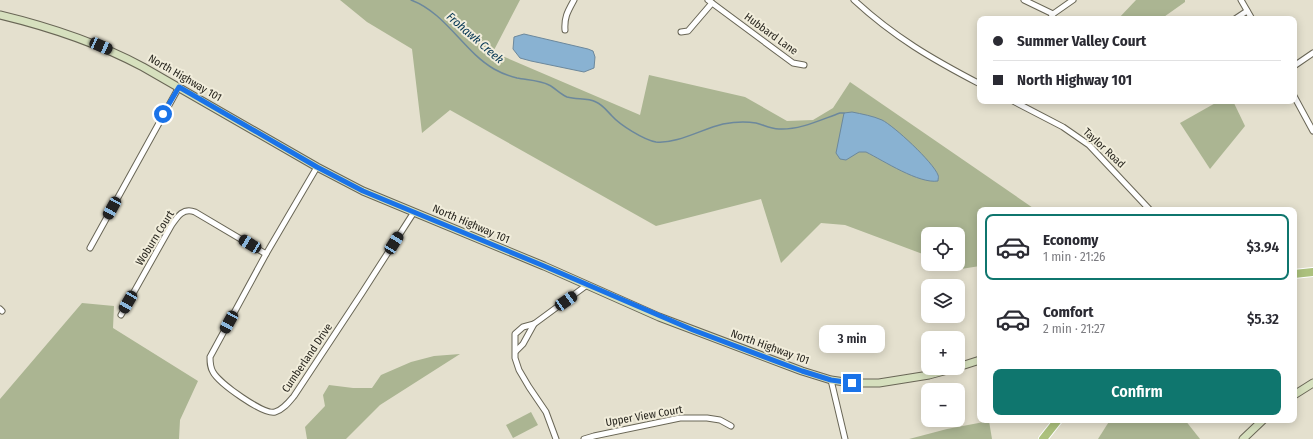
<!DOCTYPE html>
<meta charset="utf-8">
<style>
body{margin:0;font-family:"Fira Sans Condensed",sans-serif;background:#f2f2f3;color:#2b2b33;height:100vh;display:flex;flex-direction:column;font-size:15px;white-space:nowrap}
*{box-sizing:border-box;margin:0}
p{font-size:13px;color:#7c7c81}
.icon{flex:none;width:22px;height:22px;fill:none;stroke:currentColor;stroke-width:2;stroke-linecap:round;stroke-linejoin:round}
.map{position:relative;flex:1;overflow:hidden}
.panel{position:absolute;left:977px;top:207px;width:320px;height:216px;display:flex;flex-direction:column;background:#fff;border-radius:8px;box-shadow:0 2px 10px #0003}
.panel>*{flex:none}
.top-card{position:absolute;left:977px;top:16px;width:320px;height:88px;border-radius:8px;box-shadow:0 2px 10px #0003;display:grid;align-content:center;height:88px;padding:0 16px;background:#fff}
.buttons{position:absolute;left:921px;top:227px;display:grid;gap:8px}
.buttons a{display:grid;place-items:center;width:44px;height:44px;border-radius:8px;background:#fff;box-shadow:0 2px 10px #0003;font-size:20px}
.end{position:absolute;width:18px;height:18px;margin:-9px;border:5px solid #1a73e8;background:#fff;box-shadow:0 0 0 2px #fff}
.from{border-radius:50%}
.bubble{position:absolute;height:28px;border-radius:8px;background:#fff;box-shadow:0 2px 10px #0003;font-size:13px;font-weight:600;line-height:28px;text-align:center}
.car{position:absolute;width:12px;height:24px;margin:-12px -6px;border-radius:5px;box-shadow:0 0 3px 1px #0007;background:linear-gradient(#222 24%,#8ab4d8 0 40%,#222 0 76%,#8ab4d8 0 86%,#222 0)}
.top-card b{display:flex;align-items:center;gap:14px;height:38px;font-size:15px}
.top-card b+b{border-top:1px solid #e1e1e2}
.top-card i{width:10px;height:10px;background:#2b2b33}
ul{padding:7px 0 0;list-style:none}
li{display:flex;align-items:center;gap:12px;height:66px;margin:0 8px 6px;padding:0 8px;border:2px solid transparent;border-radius:8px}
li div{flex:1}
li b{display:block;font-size:15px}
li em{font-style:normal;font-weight:600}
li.current{border-color:#0f766e}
li>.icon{width:36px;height:36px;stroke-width:1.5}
.primary-button{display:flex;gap:8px;margin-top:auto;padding:8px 16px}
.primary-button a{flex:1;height:46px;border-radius:8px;background:#0f766e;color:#fff;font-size:16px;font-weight:600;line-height:46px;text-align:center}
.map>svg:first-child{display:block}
.green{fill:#abb592}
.water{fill:#89b2d2;stroke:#6c889c}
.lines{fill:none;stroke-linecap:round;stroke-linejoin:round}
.stream{stroke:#6c889c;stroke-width:1.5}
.street-casing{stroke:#696656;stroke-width:7}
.secondary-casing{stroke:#696656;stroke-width:9}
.primary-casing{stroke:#fff;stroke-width:10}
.street{stroke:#fff;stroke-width:5}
.secondary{stroke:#d6e0be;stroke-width:7}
.primary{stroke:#acc17d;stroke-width:8}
.route{stroke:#1a73e8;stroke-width:5}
.labels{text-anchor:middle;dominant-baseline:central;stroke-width:4;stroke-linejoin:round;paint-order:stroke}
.street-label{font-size:11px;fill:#28261f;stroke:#f1eddb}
.water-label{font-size:12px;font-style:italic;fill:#003352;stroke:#f1eddb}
</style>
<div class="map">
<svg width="1313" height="439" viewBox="0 0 1313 439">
<rect width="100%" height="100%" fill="#e4e0ce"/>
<!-- green -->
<g class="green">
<polygon points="340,0 520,0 493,52 640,115 649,75 745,97 787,121 813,120 833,108 850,82 1036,210 980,210 980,266 961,269 949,264 958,264 958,234 928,234 928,256 845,225 821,223 781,263 761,199 656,226 450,110 422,133 412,49 367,22"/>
<polygon points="1136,0 1185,0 1185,2 1161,19 1118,19"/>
<polygon points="1219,101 1233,101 1245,126 1210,169 1180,123"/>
<polygon points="82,303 114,306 113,328 198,381 180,420 179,439 0,439 0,399"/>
<polygon points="460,354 380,405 346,439 307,439 305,427 325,406 323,395 329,385 353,388 372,388 381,375 411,362 434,356"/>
<polygon points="531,412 538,425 513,438 506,425"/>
<polygon points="1110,420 1185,420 1200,439 1098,439"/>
<polygon points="989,421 992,439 909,439 947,429"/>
</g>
<!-- water -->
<g class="water">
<polygon points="524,34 588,49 593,51 595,57 594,68 584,72 531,61 520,58 513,49 514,37"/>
<path d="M852,112C862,114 873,116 882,120C894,126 933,162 938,175C939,177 938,178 938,181C919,184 884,161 866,152H859L846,160L840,159L836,153L844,113Z"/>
</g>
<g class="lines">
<!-- stream -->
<path class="stream" d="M411,0C446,13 463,51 494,69C501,73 509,76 517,78C527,80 540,80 549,85C555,88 560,94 567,97C577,100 587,97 596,102C603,105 607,111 612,116C620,125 644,140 656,142C677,144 702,129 723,124C733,122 745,121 756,123C764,125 770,129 779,129C800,130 820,120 840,113H844"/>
<!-- street casing -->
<g class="street-casing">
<g id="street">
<polyline points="708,0 793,63 804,65"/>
<path d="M854,0C894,37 932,59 980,84"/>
<polyline points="1024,0 1053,14"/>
<polyline points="1241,0 1252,19"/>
<polyline points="1050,19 1053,14 1073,0"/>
<polyline points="1235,19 1247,11"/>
<path d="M565,30C564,17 568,11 574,0"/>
<polyline points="681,32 688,31 712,3"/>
<polyline points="1294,66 1313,53"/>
<polyline points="1294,96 1313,131"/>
<polyline points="1013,101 1063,127 1089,145 1150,210"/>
<path d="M317,167L266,254L210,357C210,363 210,367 213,372C219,383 263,415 275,412C283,410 289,402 294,396L362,293L414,212"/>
<polyline points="90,248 179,87"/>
<polyline points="0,309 2,311"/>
<path d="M121,315L171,226C177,217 183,207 195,212L266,254"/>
<polyline points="516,351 523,344 534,324"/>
<polyline points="831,380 845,439"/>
<polyline points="556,439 546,412 529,387 519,370 515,358 515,334 523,327 534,324 587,285"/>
<polyline points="584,439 594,436 680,418 707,418 720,420 731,426"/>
</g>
</g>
<!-- secondary casing -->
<g class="secondary-casing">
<g id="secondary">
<path d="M0,15C50,27 98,43 143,67L317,167L363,191L544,266L659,317L802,371L831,380L852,383H879L929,375L955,368"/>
<polyline points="958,367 980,360"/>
<polyline points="1294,395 1313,383"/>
<polyline points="1243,439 1263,420"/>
</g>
</g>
<!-- primary casing -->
<g class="primary-casing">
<g id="primary">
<polyline points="1294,274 1313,272"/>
<polyline points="1043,439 1058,420"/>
</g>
</g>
<!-- street -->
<use href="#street" class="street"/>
<!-- secondary -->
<use href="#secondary" class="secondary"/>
<!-- primary -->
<use href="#primary" class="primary"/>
</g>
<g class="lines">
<!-- route -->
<polyline class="route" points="163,114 179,87 317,167 363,191 544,266 693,330 802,371 831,380 852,383"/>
</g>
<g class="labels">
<!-- street labels -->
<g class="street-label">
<text transform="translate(771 34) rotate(36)">Hubbard Lane</text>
<text transform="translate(185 78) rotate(30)">North Highway 101</text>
<text transform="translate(1104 148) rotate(43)">Taylor Road</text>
<text transform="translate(471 224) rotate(23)">North Highway 101</text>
<text transform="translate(155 238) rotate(-58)">Woburn Court</text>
<text transform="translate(770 347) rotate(20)">North Highway 101</text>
<text transform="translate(307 358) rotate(-56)">Cumberland Drive</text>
<text transform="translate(644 416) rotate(-10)">Upper View Court</text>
</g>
<!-- water labels -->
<g class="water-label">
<text transform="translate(475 38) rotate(41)">Frohawk Creek</text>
</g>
</g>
</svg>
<div class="buttons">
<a><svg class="icon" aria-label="locate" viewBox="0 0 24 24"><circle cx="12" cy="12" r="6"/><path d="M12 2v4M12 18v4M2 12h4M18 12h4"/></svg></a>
<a><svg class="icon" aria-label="layers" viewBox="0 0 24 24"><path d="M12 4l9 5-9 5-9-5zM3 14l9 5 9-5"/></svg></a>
<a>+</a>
<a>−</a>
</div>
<i class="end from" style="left:163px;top:114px"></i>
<i class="end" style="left:852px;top:383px"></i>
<div class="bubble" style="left:819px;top:325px;width:66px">3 min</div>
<i class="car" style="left:101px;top:46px;rotate:114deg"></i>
<i class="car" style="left:112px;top:208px;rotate:209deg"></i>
<i class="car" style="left:394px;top:243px;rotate:32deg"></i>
<i class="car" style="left:250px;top:244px;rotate:301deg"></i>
<i class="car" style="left:566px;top:301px;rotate:55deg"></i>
<i class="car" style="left:128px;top:302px;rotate:210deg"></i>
<i class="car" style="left:229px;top:322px;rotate:209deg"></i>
<div class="top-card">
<b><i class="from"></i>Summer Valley Court</b>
<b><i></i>North Highway 101</b>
</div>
<section class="panel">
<ul>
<li class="current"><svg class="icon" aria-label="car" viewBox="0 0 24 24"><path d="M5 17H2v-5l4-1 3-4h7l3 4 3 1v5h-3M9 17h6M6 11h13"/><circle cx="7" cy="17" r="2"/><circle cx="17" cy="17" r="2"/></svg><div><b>Economy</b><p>1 min · 21:26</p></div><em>$3.94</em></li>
<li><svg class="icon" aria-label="car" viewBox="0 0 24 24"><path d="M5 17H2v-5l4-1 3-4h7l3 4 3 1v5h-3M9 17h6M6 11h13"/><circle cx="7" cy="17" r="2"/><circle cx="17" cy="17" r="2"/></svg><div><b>Comfort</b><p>2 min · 21:27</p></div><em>$5.32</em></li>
</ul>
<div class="primary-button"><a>Confirm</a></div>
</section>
</div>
